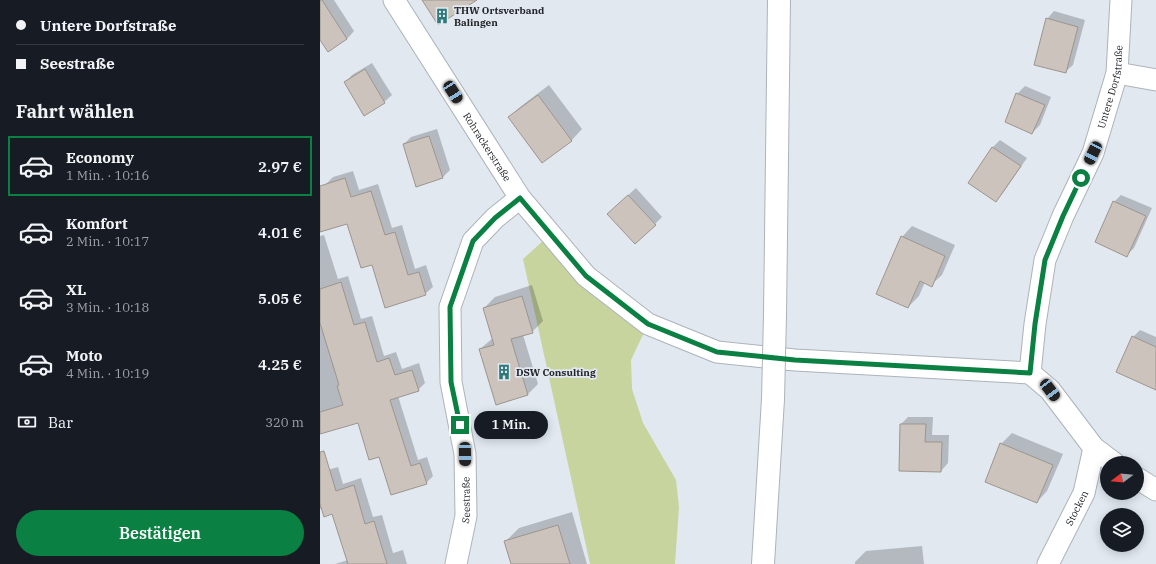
<!DOCTYPE html>
<html lang="de">
<meta charset="utf-8">
<style>
body{margin:0;font-family:"IBM Plex Serif",serif;background:#242831;color:#f1f3f6;height:100vh;display:flex;flex-direction:column;font-size:15px;white-space:nowrap}
*{box-sizing:border-box;margin:0}
p{font-size:13px;color:#9ea1a6}
.icon{flex:none;width:22px;height:22px;fill:none;stroke:currentColor;stroke-width:2;stroke-linecap:round;stroke-linejoin:round}
.map{position:relative;flex:1;overflow:hidden}
.panel{display:flex;flex-direction:column;background:#171b24;width:320px}
.panel>*{flex:none}
.guide{display:grid;align-content:center;height:88px;padding:0 16px;background:#171b24}
.needle{width:26px;rotate:254deg}
.fabs{position:absolute;left:780px;top:456px;display:grid;gap:8px}
.fabs a{display:grid;place-items:center;width:44px;height:44px;border-radius:50%;background:#171b24;box-shadow:0 2px 10px #0003;font-size:20px}
.end{position:absolute;width:18px;height:18px;margin:-9px;border:5px solid #0b8043;background:#fff;box-shadow:0 0 0 2px #fff}
.from{border-radius:50%}
.bubble{position:absolute;height:28px;border-radius:14px;background:#171b24;box-shadow:0 2px 10px #0003;font-size:13px;font-weight:600;line-height:28px;text-align:center}
.car{position:absolute;width:12px;height:24px;margin:-12px -6px;border-radius:5px;box-shadow:0 0 3px 1px #0007;background:linear-gradient(#222 24%,#8ab4d8 0 40%,#222 0 76%,#8ab4d8 0 86%,#222 0)}
.guide b{display:flex;align-items:center;gap:14px;height:38px;font-size:15px}
.guide b+b{border-top:1px solid #363941}
.guide i{width:10px;height:10px;background:#f1f3f6}
ul{padding:0;list-style:none}
li{display:flex;align-items:center;gap:12px;height:60px;margin:0 8px 6px;padding:0 8px;border:2px solid transparent;border-radius:0px}
li div{flex:1}
li b{display:block;font-size:15px}
li em{font-style:normal;font-weight:600}
li.on{border-color:#0b8043}
li>.icon{width:36px;height:36px;stroke-width:1.5}
h2{padding:0 16px;font-size:18px;line-height:48px}
.pay{display:flex;align-items:center;gap:10px;height:44px;padding:0 16px;font-size:15px}
.pay p{margin-inline-start:auto}
.button{display:flex;gap:8px;margin-top:auto;padding:8px 16px}
.button a{flex:1;height:46px;border-radius:24px;background:#0b8043;color:#fff;font-size:16px;font-weight:600;line-height:46px;text-align:center}
main{display:flex;flex:1;min-height:0}
.map>svg:first-child{display:block}
.green{fill:#c7d49e}
.shadow{fill:#0003}
.building{fill:#ccc4bc;stroke:#9c958e}
.lines{fill:none;stroke-linecap:round;stroke-linejoin:round}
.minor-casing{stroke:#acb3bb;stroke-width:23}
.highway-casing{stroke:#acb3bb;stroke-width:24}
.minor{stroke:#fff;stroke-width:21}
.highway{stroke:#fff;stroke-width:22}
.highway-bridge-casing{stroke:#acb3bb;stroke-width:24;stroke-linecap:butt}
.highway-bridge{stroke:#fff;stroke-width:22}
.route{stroke:#0b8043;stroke-width:5}
.labels{text-anchor:middle;dominant-baseline:central;stroke-width:3.5;stroke-linejoin:round;paint-order:stroke}
.poi-label{font-size:10px;font-weight:bold;fill:#232529;stroke:#e1e8f0;text-anchor:start}
.street-label{font-size:10px;fill:#232529;stroke:#e1e8f0}
</style>
<main>
<section class="panel">
<div class="guide">
<b><i class="from"></i>Untere Dorfstraße</b>
<b><i></i>Seestraße</b>
</div>
<h2>Fahrt wählen</h2>
<ul>
<li class="on"><svg class="icon" aria-label="car" viewBox="0 0 24 24"><path d="M5 17H2v-5l4-1 3-4h7l3 4 3 1v5h-3M9 17h6M6 11h13"/><circle cx="7" cy="17" r="2"/><circle cx="17" cy="17" r="2"/></svg><div><b>Economy</b><p>1 Min. · 10:16</p></div><em>2.97 €</em></li>
<li><svg class="icon" aria-label="car" viewBox="0 0 24 24"><path d="M5 17H2v-5l4-1 3-4h7l3 4 3 1v5h-3M9 17h6M6 11h13"/><circle cx="7" cy="17" r="2"/><circle cx="17" cy="17" r="2"/></svg><div><b>Komfort</b><p>2 Min. · 10:17</p></div><em>4.01 €</em></li>
<li><svg class="icon" aria-label="car" viewBox="0 0 24 24"><path d="M5 17H2v-5l4-1 3-4h7l3 4 3 1v5h-3M9 17h6M6 11h13"/><circle cx="7" cy="17" r="2"/><circle cx="17" cy="17" r="2"/></svg><div><b>XL</b><p>3 Min. · 10:18</p></div><em>5.05 €</em></li>
<li><svg class="icon" aria-label="car" viewBox="0 0 24 24"><path d="M5 17H2v-5l4-1 3-4h7l3 4 3 1v5h-3M9 17h6M6 11h13"/><circle cx="7" cy="17" r="2"/><circle cx="17" cy="17" r="2"/></svg><div><b>Moto</b><p>4 Min. · 10:19</p></div><em>4.25 €</em></li>
</ul>
<div class="pay"><svg class="icon" aria-label="cash" viewBox="0 0 24 24"><path d="M3 7h18v10H3z"/><circle cx="12" cy="12" r="2"/></svg>Bar<p>320 m</p></div>
<div class="button"><a>Bestätigen</a></div>
</section>
<div class="map">
<svg width="836" height="564" viewBox="0 0 836 564">
<rect width="100%" height="100%" fill="#e1e8f0"/>
<!-- green -->
<polygon class="green" points="224,240 328,324 311,360 312,389 323,423 356,480 359,507 355,564 270,564 203,259"/>
<!-- shadow -->
<g class="shadow">
<polygon points="0,0 14,0 34,31 27,39 8,51 0,38"/>
<polygon points="734,11 765,20 753,65 745,72 727,19"/>
<polygon points="52,63 72,95 64,102 25,83 32,75"/>
<polygon points="229,85 262,129 252,140 222,162 189,117 200,107"/>
<polygon points="705,86 731,97 720,125 712,133 697,94"/>
<polygon points="117,129 130,170 122,178 84,144 91,137"/>
<polygon points="680,140 707,158 683,193 676,201 649,182 673,147"/>
<polygon points="33,171 39,190 58,184 72,228 82,225 95,269 106,265 113,287 105,294 52,263 5,185 13,177"/>
<polygon points="316,188 342,217 335,224 295,207"/>
<polygon points="801,195 832,208 814,248 807,255 794,202"/>
<polygon points="592,226 635,245 622,275 611,285 605,282 599,296 588,307 582,237"/>
<polygon points="4,235 18,279 28,276 41,319 52,316 64,356 76,352 82,369 99,363 105,383 98,390 78,396 98,460 107,457 113,476 106,483 59,456 39,421 0,433 0,236"/>
<polygon points="212,285 223,321 212,332 203,335 218,384 207,395 160,349 173,338 164,308 175,297"/>
<polygon points="820,330 836,337 836,366 813,337"/>
<polygon points="588,417 613,417 612,435 629,435 628,463 621,471 581,424"/>
<polygon points="692,433 743,454 727,491 717,502 681,444"/>
<polygon points="18,467 23,484 41,478 53,517 62,515 73,553 83,550 87,564 15,564 28,560 13,513 2,509 0,509 0,472"/>
<polygon points="252,512 267,564 192,564 185,542 199,528"/>
<polygon points="602,546 604,564 535,564 535,562 546,551"/>
</g>
<!-- building -->
<g class="building">
<polygon points="0,0 2,0 27,39 8,52 0,40"/>
<polygon points="102,0 157,0 118,25"/>
<polygon points="726,18 758,27 746,73 714,65"/>
<polygon points="45,69 65,103 44,116 24,82"/>
<polygon points="696,93 725,105 712,134 685,122"/>
<polygon points="218,95 252,141 222,163 188,117"/>
<polygon points="109,136 123,178 96,187 83,144"/>
<polygon points="672,147 701,166 676,202 648,183"/>
<polygon points="25,178 31,197 51,191 65,235 75,232 88,275 99,272 106,295 65,308 52,265 41,268 27,224 0,232 0,186"/>
<polygon points="308,195 336,225 315,244 287,214"/>
<polygon points="793,201 826,216 807,257 775,242"/>
<polygon points="581,236 625,256 612,287 600,281 588,308 556,294"/>
<polygon points="21,282 34,325 45,322 57,362 69,358 75,375 92,370 99,391 70,400 91,466 100,463 107,484 71,495 59,457 49,460 38,423 0,434 0,412 23,405 17,386 19,385 0,323 0,289"/>
<polygon points="202,296 213,333 191,339 208,395 176,405 159,349 174,345 163,308"/>
<polygon points="812,336 836,347 836,390 796,372"/>
<polygon points="580,424 606,424 605,442 622,442 621,472 579,471"/>
<polygon points="680,443 733,465 717,503 665,482"/>
<polygon points="4,451 16,491 34,485 45,524 54,521 67,564 28,564 12,514 4,517 0,504 0,452"/>
<polygon points="238,525 250,564 191,564 184,541"/>
</g>
<g class="lines">
<!-- minor casing -->
<g class="minor-casing">
<g id="minor">
<path id="s1" d="M74,0L200,198L266,276L328,324L397,352L475,360L710,373"/>
<polyline points="797,73 836,80"/>
<path id="s2" d="M710,373L715,324L725,260L743,216L773,153L797,73L801,0"/>
<polyline points="710,373 730,390 774,448 794,463"/>
<polyline points="817,478 836,490"/>
<path id="s3" d="M136,564L146,516L145,454L131,382L130,307L153,241L175,218L200,198"/>
<path id="s4" d="M728,564L764,493L774,448"/>
</g>
</g>
<!-- highway casing -->
<g class="highway-casing">
<g id="highway">
<polyline points="455,315 459,0"/>
<polyline points="443,564 453,399"/>
</g>
</g>
<!-- minor -->
<use href="#minor" class="minor"/>
<!-- highway -->
<use href="#highway" class="highway"/>
<!-- highway-bridge casing -->
<g class="highway-bridge-casing">
<polyline id="highway-bridge" points="453,399 455,315"/>
</g>
<!-- highway-bridge -->
<use href="#highway-bridge" class="highway-bridge"/>
</g>
<g class="lines">
<!-- route -->
<polyline class="route" points="140,425 131,382 130,307 153,241 175,218 200,198 266,276 328,324 397,352 475,360 710,373 715,324 725,260 743,216 761,178"/>
</g>
<!-- icons -->
<defs>
<g id="building-bare" transform="scale(1.2)"><path d="M-4-6H4V6H1V3H-1V6H-4ZM-2.5-4.3h1.7v1.8h-1.7ZM.8-4.3h1.7v1.8H.8ZM-2.5-1h1.7V.8h-1.7ZM.8-1h1.7V.8H.8Z" fill="#2f7979" stroke="#e1e8f0" stroke-width="2.5" paint-order="stroke"/></g>
</defs>
<g fill-rule="evenodd">
<use href="#building-bare" x="122" y="16"/>
<use href="#building-bare" x="184" y="372"/>
</g>
<g class="labels">
<!-- poi labels -->
<g class="poi-label">
<text x="134" y="10">THW Ortsverband<tspan x="134" dy="12">Balingen</tspan></text>
<text x="196" y="372">DSW Consulting</text>
</g>
<!-- street labels -->
<g class="street-label">
<text stroke="none"><textPath href="#s2" startOffset="300">Untere Dorfstraße</textPath></text>
<text stroke="none"><textPath href="#s1" startOffset="174">Rohrackerstraße</textPath></text>
<text stroke="none"><textPath href="#s3" startOffset="65">Seestraße</textPath></text>
<text stroke="none"><textPath href="#s4" startOffset="63">Stocken</textPath></text>
</g>
</g>
</svg>
<div class="fabs">
<a><svg class="needle" viewBox="-14 -14 28 28"><path d="M0-13l5 13h-10z" fill="#e53935"/><path d="M0 13l5-13h-10z" fill="#9ea1a6"/></svg></a>
<a><svg class="icon" aria-label="layers" viewBox="0 0 24 24"><path d="M12 4l9 5-9 5-9-5zM3 14l9 5 9-5"/></svg></a>
</div>
<i class="end from" style="left:761px;top:178px"></i>
<i class="end" style="left:140px;top:425px"></i>
<div class="bubble" style="left:154px;top:411px;width:74px">1 Min.</div>
<i class="car" style="left:133px;top:92px;rotate:147deg"></i>
<i class="car" style="left:773px;top:153px;rotate:206deg"></i>
<i class="car" style="left:730px;top:390px;rotate:143deg"></i>
<i class="car" style="left:145px;top:454px;rotate:179deg"></i>
</div>
</main>
